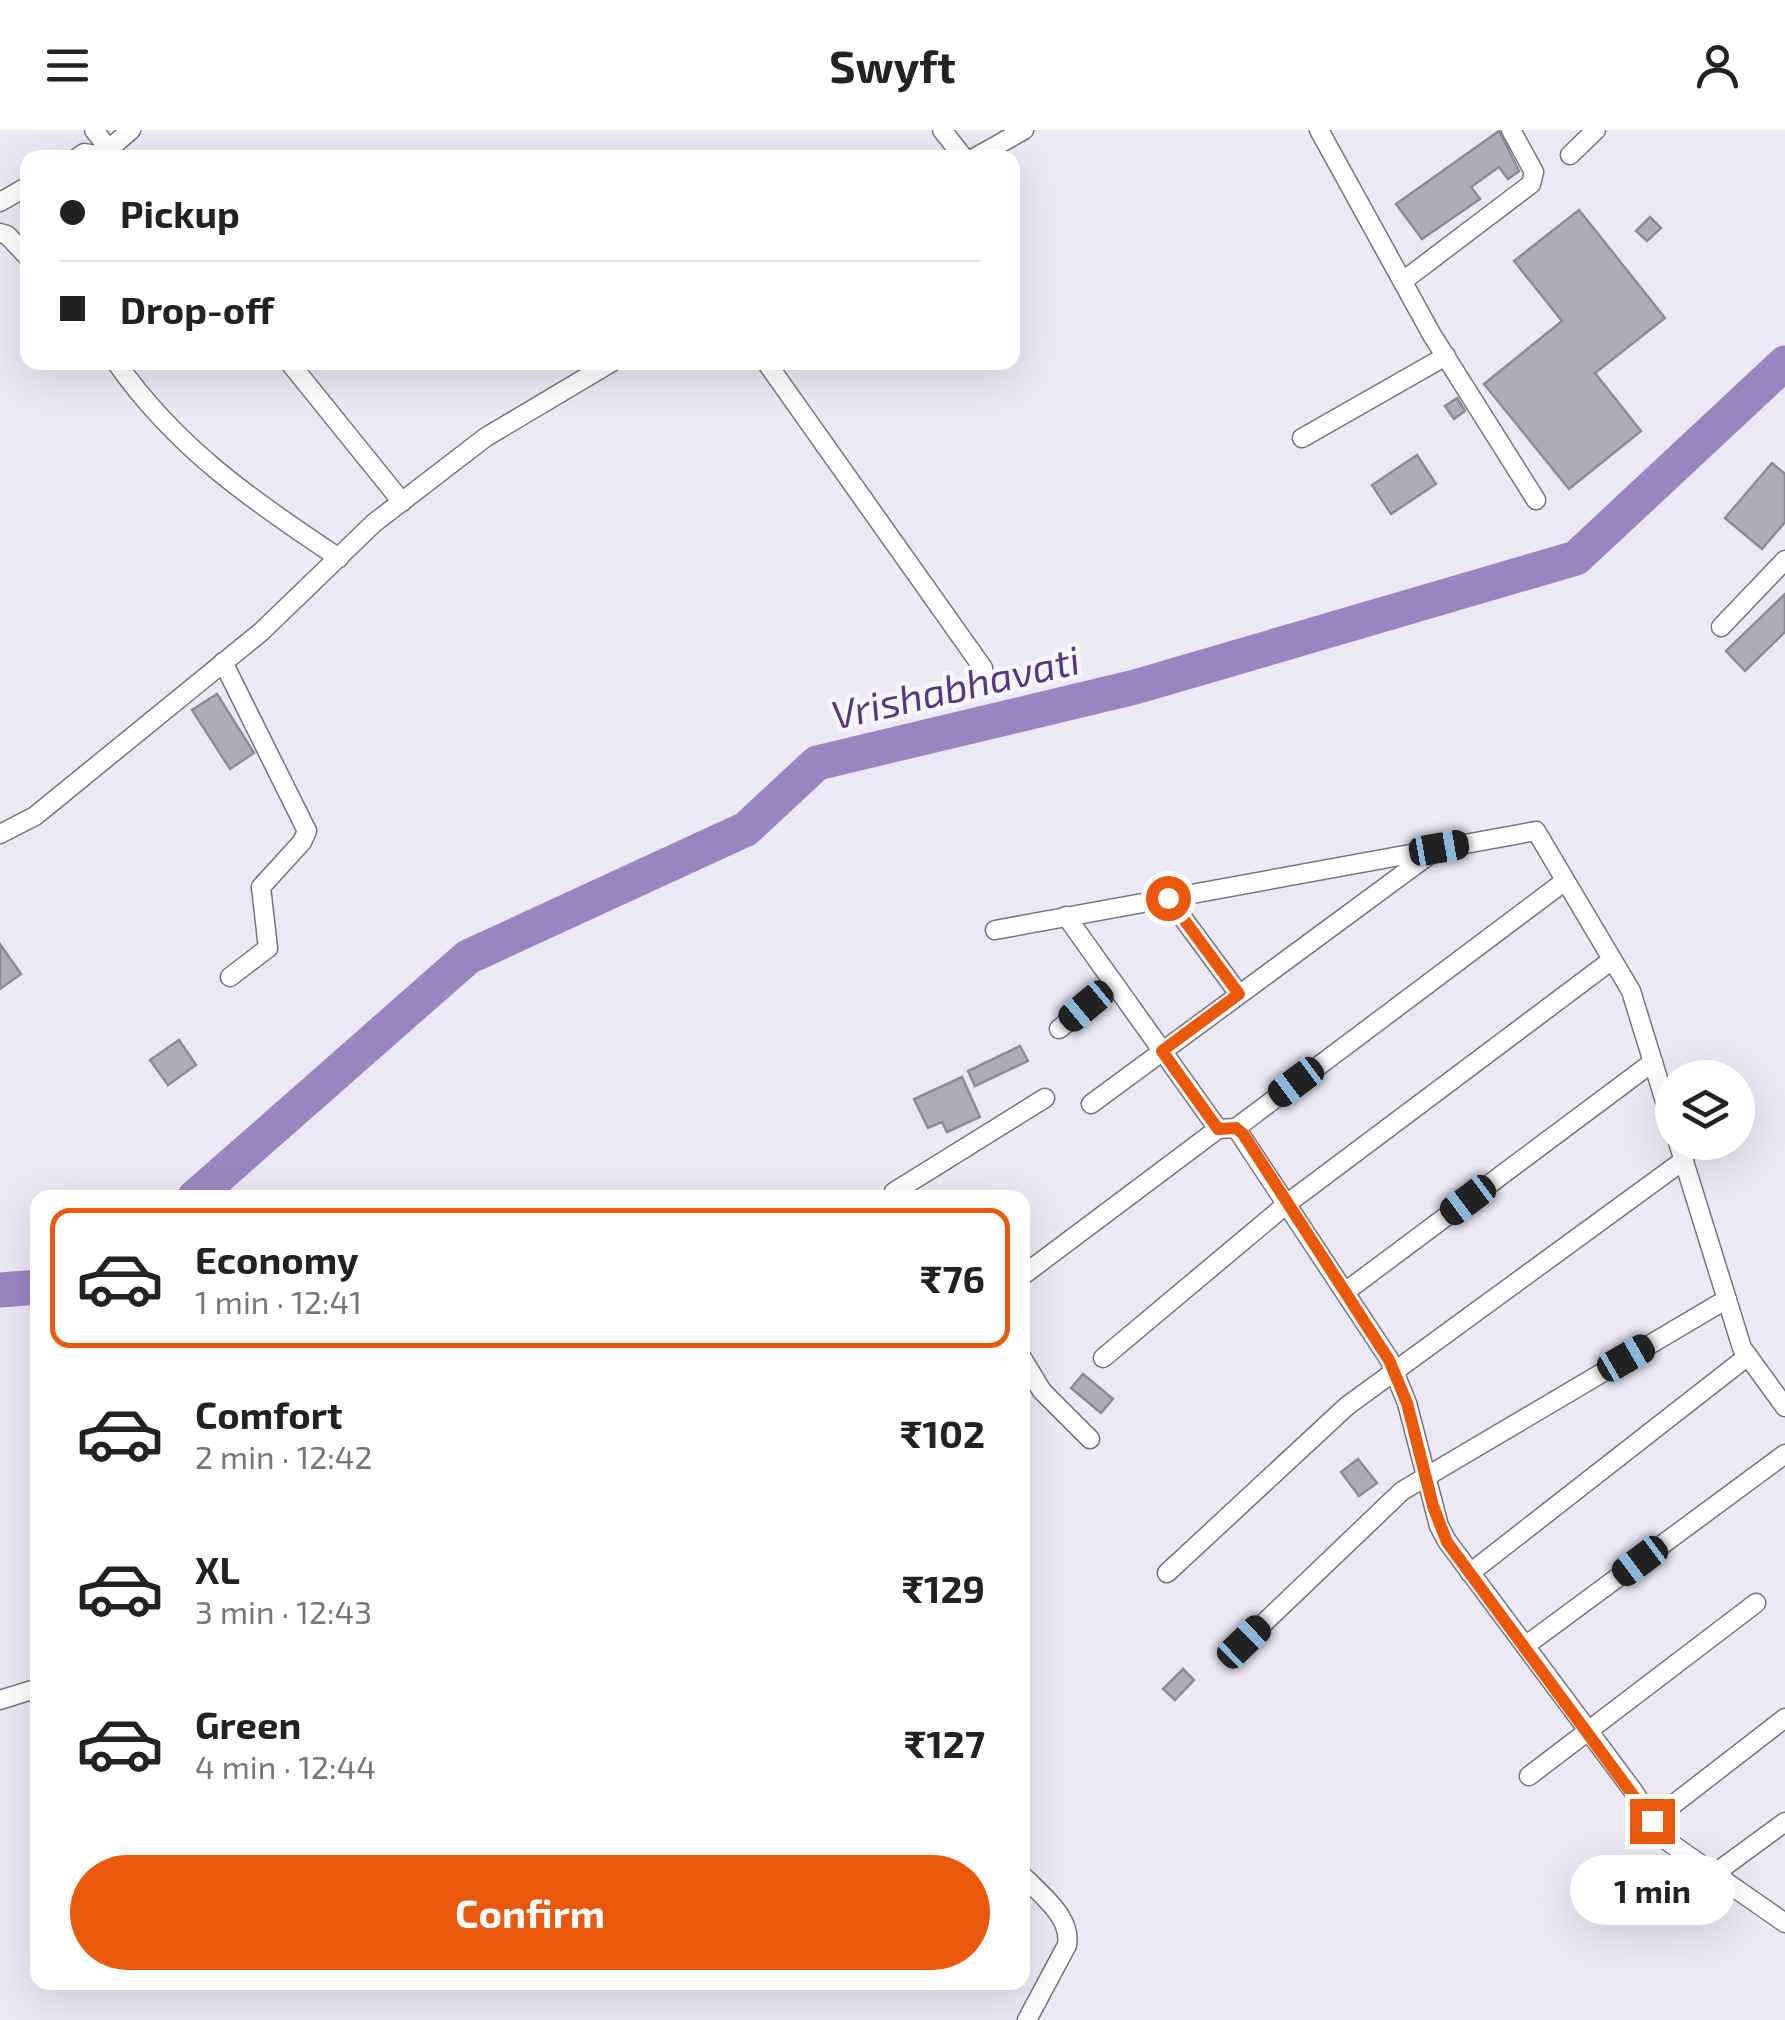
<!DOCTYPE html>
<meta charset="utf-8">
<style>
body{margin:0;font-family:"Exo 2",sans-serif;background:#f2f2f2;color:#222;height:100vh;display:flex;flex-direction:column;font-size:38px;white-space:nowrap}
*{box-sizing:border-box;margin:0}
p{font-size:32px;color:#767676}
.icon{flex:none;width:55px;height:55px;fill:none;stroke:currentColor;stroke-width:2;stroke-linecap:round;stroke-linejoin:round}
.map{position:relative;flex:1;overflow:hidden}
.details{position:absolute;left:30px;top:1060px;width:1000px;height:800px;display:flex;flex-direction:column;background:#fff;border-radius:20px;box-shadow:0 10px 40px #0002}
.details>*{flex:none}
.banner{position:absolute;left:20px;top:20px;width:1000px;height:220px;border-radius:20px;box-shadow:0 10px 40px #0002;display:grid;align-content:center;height:220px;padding:0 40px;background:#fff}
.tools{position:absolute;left:1655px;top:930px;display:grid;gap:20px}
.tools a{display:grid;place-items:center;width:100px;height:100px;border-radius:50%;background:#fff;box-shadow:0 10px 40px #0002;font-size:50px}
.end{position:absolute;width:45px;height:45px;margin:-22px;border:12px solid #ea580c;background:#fff;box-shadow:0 0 0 5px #fff}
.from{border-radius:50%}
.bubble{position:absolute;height:70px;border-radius:35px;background:#fff;box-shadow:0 10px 40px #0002;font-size:32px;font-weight:700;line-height:70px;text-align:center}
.car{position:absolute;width:30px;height:60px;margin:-30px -15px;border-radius:12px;box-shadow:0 0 8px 2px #0007;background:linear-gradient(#222 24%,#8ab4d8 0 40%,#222 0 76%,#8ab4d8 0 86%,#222 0)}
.banner b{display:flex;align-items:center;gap:35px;height:95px;font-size:38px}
.banner b+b{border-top:2px solid #e0e0e0}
.banner i{width:25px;height:25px;background:#222}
ul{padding:18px 0 0;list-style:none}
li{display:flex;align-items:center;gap:30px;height:140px;margin:0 20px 15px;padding:0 20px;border:5px solid transparent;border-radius:20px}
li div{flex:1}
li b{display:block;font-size:38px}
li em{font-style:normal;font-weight:700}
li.selected{border-color:#ea580c}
li>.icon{width:90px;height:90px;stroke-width:1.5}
.cta{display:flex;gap:20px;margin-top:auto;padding:20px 40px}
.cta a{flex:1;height:115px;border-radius:60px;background:#ea580c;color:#fff;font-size:40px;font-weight:700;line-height:115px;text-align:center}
header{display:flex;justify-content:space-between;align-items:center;height:130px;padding:0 40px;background:#fff;font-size:45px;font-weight:700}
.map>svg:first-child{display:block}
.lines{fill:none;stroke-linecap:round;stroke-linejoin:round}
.river{stroke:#9a85c1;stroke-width:35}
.building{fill:#afabb7;stroke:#8f8b96;stroke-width:2.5}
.minor-casing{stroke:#77737e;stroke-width:21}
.minor{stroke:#fff;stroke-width:18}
.route{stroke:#ea580c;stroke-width:12}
.labels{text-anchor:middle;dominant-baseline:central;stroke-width:9;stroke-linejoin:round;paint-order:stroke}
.water-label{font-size:40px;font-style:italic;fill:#563881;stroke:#f8f6fd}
</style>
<header><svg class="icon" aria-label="menu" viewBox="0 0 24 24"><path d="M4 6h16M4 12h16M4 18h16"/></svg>Swyft<svg class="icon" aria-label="person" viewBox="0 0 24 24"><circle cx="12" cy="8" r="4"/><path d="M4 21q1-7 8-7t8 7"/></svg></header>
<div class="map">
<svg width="1785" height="1890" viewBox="0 0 1785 1890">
<rect width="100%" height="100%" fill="#ece8f4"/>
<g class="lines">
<!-- river -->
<g class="river">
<polyline points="194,1068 468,827 746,699 817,633 1135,557 1576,428 1785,233"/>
<polyline points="0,1160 38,1157"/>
</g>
</g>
<!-- building -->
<g class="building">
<polygon points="1499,1 1519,41 1508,49 1499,37 1471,57 1480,69 1422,109 1396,74"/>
<polygon points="1579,80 1665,188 1595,243 1641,301 1569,359 1484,254 1562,191 1514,131"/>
<polygon points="1650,87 1661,98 1647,111 1636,101"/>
<polygon points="1457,268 1465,281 1454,289 1445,276"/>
<polygon points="1417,325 1436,354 1391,384 1372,355"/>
<polygon points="1772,333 1785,344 1785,392 1762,419 1725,388"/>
<polygon points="1785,464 1785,502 1745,541 1726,521"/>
<polygon points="217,564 254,623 230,639 192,580"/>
<polygon points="0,814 21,844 0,859"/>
<polygon points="179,910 196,935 168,955 150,930"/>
<polygon points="1020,916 1028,931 975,956 968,941"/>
<polygon points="962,947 980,987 947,1002 942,992 928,998 914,969"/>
<polygon points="1083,1244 1113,1269 1101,1283 1071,1258"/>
<polygon points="1358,1329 1377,1353 1359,1366 1341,1342"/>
<polygon points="1183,1539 1194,1550 1175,1570 1163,1559"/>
</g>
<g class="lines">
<!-- minor casing -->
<g class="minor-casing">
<g id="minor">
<polyline points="94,0 116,28"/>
<polyline points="942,0 964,28"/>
<polyline points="1319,0 1432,205 1536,370"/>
<polyline points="109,19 131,0"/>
<polyline points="1570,25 1596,0"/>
<polyline points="77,28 84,23 114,28"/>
<polyline points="974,28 1024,0"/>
<polyline points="0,72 28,56"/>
<polyline points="0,103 7,105 28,127"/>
<polyline points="1403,151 1531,54 1534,42 1511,0"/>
<path d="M116,232C176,318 253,371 339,428"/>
<polyline points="289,232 402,372"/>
<polyline points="766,232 983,538"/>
<polyline points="1302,308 1446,226"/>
<polyline points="1721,497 1785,430"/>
<polyline points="223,532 307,701 302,712 261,757 268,818 230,847"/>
<polyline points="0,704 35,686 261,502 374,393 486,307 612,232"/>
<polyline points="1168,768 1239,864"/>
<polyline points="1066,786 1218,999"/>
<polyline points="995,800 1536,701 1631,861 1672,994"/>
<polyline points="1059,899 1114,854"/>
<polyline points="1091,974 1433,722"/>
<polyline points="1236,998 1565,751"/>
<polyline points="1678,1012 1742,1218 1785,1277"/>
<polyline points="894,1068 894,1062 1045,968"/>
<polyline points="1022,1146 1218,999 1236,998 1389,1229 1407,1273 1439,1396 1447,1411 1634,1662 1663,1708 1785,1793"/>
<polyline points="1345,1162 1653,932"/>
<polyline points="1022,1228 1042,1261 1090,1309"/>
<polyline points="1103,1228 1288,1073 1612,830"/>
<polyline points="1167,1443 1347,1276 1684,1030"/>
<polyline points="1470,1443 1748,1226"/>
<polyline points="1244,1512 1402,1361 1727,1169"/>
<polyline points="1525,1516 1785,1324"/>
<polyline points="0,1570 38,1558"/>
<polyline points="1529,1646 1756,1473"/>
<polyline points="1652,1691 1785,1588"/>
<polyline points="1714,1744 1785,1692"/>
<path d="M1022,1745C1040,1764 1072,1787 1067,1815L1027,1890"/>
</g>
</g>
<!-- minor -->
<use href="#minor" class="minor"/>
</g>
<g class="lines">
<!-- route -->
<polyline class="route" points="1168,768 1239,864 1162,921 1218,999 1236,998 1243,1004 1389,1230 1407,1273 1433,1376 1447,1412 1652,1691"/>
</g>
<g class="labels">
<!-- water labels -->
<g class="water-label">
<text transform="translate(955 556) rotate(-13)">Vrishabhavati</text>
</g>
</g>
</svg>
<div class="tools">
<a><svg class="icon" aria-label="layers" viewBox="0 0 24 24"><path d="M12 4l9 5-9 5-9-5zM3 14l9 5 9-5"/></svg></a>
</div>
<i class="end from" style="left:1168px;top:768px"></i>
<i class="end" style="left:1652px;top:1691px"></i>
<div class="bubble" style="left:1570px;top:1725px;width:165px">1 min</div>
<i class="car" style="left:1439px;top:718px;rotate:80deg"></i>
<i class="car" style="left:1086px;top:876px;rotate:230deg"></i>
<i class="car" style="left:1296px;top:952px;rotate:233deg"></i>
<i class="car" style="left:1468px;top:1070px;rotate:233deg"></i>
<i class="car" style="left:1626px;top:1228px;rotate:60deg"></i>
<i class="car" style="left:1640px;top:1431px;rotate:233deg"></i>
<i class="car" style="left:1244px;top:1512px;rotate:46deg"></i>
<div class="banner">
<b><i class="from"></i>Pickup</b>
<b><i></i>Drop-off</b>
</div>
<section class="details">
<ul>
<li class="selected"><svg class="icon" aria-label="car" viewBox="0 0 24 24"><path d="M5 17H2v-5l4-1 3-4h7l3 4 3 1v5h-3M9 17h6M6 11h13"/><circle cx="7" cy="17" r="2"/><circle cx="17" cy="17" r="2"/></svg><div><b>Economy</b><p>1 min · 12:41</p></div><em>₹76</em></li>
<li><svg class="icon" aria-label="car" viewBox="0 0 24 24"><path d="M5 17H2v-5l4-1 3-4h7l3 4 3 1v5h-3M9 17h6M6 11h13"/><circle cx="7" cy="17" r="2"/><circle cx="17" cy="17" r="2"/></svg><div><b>Comfort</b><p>2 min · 12:42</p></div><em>₹102</em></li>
<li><svg class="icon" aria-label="car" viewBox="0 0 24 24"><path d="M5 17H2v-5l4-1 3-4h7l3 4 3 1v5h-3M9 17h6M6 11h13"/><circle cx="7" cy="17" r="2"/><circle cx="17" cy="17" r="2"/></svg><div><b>XL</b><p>3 min · 12:43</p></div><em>₹129</em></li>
<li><svg class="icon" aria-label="car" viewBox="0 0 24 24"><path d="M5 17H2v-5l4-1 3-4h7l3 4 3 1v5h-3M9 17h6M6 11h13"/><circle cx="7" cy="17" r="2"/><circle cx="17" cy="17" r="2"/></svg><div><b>Green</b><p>4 min · 12:44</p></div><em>₹127</em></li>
</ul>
<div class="cta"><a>Confirm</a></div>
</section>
</div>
